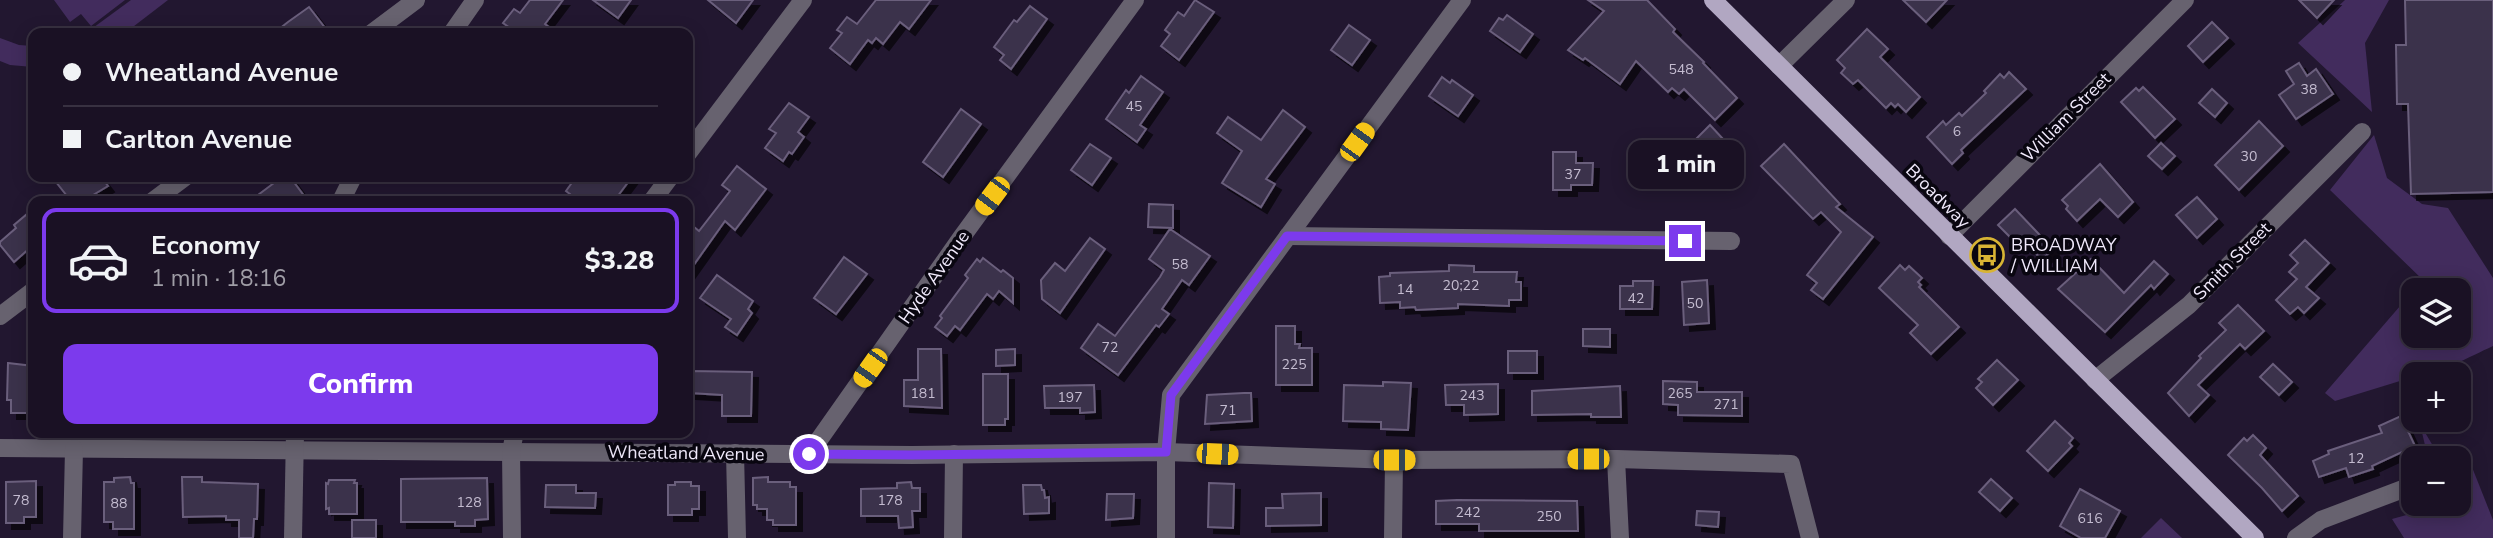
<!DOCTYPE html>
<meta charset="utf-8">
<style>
body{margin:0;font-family:"Nunito Sans",sans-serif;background:#271f31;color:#f1f3f6;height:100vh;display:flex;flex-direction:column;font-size:26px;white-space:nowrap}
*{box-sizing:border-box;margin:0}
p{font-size:23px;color:#9f9da6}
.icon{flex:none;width:38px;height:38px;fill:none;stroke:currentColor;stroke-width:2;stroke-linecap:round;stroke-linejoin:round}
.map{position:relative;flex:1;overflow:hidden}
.side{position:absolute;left:28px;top:196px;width:665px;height:242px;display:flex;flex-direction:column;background:#1a1124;border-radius:14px;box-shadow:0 4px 18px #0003,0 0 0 2px #383141}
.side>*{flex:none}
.hud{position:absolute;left:28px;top:28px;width:665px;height:154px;border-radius:14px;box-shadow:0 4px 18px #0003,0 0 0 2px #383141;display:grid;align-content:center;height:154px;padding:0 35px;background:#1a1124}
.fabs{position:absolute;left:2401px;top:278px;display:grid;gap:14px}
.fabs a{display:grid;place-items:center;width:70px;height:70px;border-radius:14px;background:#1a1124;box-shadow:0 4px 18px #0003,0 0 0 2px #383141;font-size:35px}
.end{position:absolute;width:32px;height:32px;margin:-16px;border:9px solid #7c3aed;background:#fff;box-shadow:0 0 0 4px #fff}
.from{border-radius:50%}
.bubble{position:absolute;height:49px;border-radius:14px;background:#1a1124;box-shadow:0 4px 18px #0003,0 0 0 2px #383141;font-size:23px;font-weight:800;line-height:49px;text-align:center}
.car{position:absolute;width:21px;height:42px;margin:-21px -10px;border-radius:9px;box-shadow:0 0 5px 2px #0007;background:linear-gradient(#f5c518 24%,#345 0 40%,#f5c518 0 76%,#345 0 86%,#f5c518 0)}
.hud b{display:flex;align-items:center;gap:24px;height:66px;font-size:26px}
.hud b+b{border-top:2px solid #383141}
.hud i{width:18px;height:18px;background:#f1f3f6}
ul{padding:12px 0 0;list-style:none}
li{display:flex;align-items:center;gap:21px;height:105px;margin:0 14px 10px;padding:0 21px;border:4px solid transparent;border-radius:14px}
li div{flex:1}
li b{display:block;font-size:26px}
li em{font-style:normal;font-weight:800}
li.on{border-color:#7c3aed}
li>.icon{width:63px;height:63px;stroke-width:1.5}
.primary-button{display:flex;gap:14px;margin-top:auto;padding:14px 35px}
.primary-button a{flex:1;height:80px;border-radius:14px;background:#7c3aed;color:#fff;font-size:28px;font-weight:800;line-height:80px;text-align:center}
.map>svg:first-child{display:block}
.green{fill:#422c5d}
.building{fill:#3b304b;stroke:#6a5e7c;stroke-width:2;filter:url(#shadow)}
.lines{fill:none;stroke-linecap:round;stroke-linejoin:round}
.minor{stroke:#67626f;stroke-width:18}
.major{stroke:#b1a7c2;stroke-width:18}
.route{stroke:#7c3aed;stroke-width:9}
.labels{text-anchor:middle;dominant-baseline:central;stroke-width:7;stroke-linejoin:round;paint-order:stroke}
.number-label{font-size:14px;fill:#c4bcd0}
.street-label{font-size:18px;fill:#f1eafc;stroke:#090610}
.poi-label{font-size:18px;fill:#f1eafc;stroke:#090610;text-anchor:start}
</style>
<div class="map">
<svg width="2493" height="538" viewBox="0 0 2493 538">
<defs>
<filter id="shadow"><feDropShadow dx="6" dy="6" stdDeviation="0" flood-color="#0009"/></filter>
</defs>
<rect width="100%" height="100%" fill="#221730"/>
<!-- green -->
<g class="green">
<polygon points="54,0 125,0 91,26 81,14 70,22"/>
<polygon points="131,0 168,0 125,33 86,33"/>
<polygon points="2345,0 2389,0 2365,43 2372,112 2298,43"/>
<polygon points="0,38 19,45 33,46 33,67 10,65 0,61"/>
<path d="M2374,135L2387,178L2422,204L2448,208L2493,278V346C2469,357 2440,374 2413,374V377L2335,401L2325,393L2413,291V336H2459V290H2414L2423,280L2330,190Z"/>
<polygon points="2420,424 2436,451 2466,452 2493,520 2493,538 2404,538 2392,519 2439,506 2439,504 2459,504 2459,458 2428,458"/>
<polygon points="2161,518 2182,538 2141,538"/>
</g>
<!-- building -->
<g class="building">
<polygon points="530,0 563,0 545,24 557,33 517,33 503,23 514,9 520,13"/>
<polygon points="593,0 631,0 618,18"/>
<polygon points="708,0 753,0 736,23"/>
<polygon points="876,0 931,0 909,29 900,22 883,44 876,38 872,43 868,40 850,64 830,48 842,33 837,30 847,17 857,24"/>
<polygon points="1195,0 1214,12 1179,60 1161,46 1170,34 1165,30 1178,12 1184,16"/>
<polygon points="1588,0 1647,0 1675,29 1673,32 1704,62 1703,63 1737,98 1715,120 1684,89 1679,94 1672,88 1668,92 1636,61 1620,84 1585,58 1583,60 1568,50 1604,11"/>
<polygon points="1903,0 1947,0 1926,22"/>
<polygon points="2299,0 2334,0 2317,18"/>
<polygon points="2405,0 2493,0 2493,192 2411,194 2408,104 2397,104 2396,45 2406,45"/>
<polygon points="1030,6 1047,19 1011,69 1000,60 1004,55 994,47 1014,20 1017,22"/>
<polygon points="309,7 329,33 274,33 288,22"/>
<polygon points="1507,15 1533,34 1520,52 1490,31 1499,18 1503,20"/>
<polygon points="2212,22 2228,38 2203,62 2188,46"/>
<polygon points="1349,25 1370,40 1352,65 1331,50"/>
<polygon points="1867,29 1888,49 1880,57 1920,97 1906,112 1898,104 1895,107 1891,103 1886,108 1858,80 1853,84 1841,73 1845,68 1837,60"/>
<polygon points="2299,63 2307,76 2316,69 2333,94 2296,119 2279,95 2294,84 2286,71"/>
<polygon points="2009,72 2026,89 1961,150 1963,153 1952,164 1927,137 1943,121 1946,125 1959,113 1962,116 1986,93 1984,91 2000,74 2004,78"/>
<polygon points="1141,76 1163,92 1140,125 1146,129 1137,142 1106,119 1126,90 1129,93"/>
<polygon points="1442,77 1450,83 1452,80 1473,95 1458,116 1429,96"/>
<polygon points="2143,87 2175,119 2155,138 2121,102 2136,88 2139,91"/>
<polygon points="2212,89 2227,103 2215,117 2199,103"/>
<polygon points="789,103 809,117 798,132 804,137 792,154 789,152 783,161 765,148 776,133 769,129"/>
<polygon points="961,109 981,124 943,177 923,162"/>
<polygon points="1283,110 1305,127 1266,179 1275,184 1261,207 1222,183 1242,151 1217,133 1228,117 1261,140"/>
<polygon points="2259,121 2283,146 2239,190 2215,165"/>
<polygon points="1710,125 1723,139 1707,155 1693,142"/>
<polygon points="2161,143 2175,156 2162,169 2148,156"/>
<polygon points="1090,144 1111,158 1092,185 1071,170"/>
<polygon points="1784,144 1840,204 1836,207 1873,237 1823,299 1811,290 1817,283 1807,275 1841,232 1821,212 1813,219 1761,166"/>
<polygon points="1553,152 1576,152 1576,163 1593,163 1592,185 1571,185 1571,190 1553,190"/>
<polygon points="2100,164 2133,202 2118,217 2100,199 2077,221 2066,209 2068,206 2062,200"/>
<polygon points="737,166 766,189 735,230 725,221 688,273 688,222 699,231 730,191 722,185"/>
<polygon points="52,177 101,177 108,186 83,201 71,201"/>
<polygon points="282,177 290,177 308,201 250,201"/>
<polygon points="576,177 632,177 614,201 579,201 566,191"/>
<polygon points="2197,197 2217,219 2197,238 2176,215"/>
<polygon points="1149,204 1173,205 1173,228 1148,227"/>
<polygon points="33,209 33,250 31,247 14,262 0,245 0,242 16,228 14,225"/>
<polygon points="2015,209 2053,249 2042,260 2024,241 2019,246 1998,225"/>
<polygon points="1170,229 1210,256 1189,285 1182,280 1162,309 1169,314 1159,327 1156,325 1118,375 1081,348 1098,324 1115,336 1160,277 1164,270 1149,259"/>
<polygon points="1090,238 1105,249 1060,313 1042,299 1041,280 1055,263 1065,271"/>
<polygon points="2305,240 2329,263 2306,287 2319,298 2304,313 2298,307 2290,314 2276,300 2297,279 2289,272 2298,263 2290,255"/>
<polygon points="844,257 867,274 836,314 814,298"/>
<polygon points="983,258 1001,272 1003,270 1013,278 1013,303 999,291 993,299 987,294 960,330 955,326 947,336 935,327 942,318 940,316 968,278 965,275 977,259 980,262"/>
<polygon points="2091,259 2124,293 2154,261 2168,274 2154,289 2151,285 2105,332 2058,289"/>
<polygon points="1449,265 1474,266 1474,272 1517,272 1516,282 1521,282 1521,300 1509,300 1509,306 1458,304 1458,308 1416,310 1415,307 1400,308 1400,302 1380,303 1379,277 1390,276 1390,273 1449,271"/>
<polygon points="1900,265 1905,270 1909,266 1922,278 1918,282 1921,285 1919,287 1959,327 1931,354 1910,333 1918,325 1879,288"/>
<polygon points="717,275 753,301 748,309 752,313 737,335 725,327 731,319 700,298"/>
<polygon points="1707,280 1709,323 1684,325 1682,282"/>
<polygon points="1633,281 1653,281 1652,309 1620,309 1620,286 1633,286"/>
<polygon points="2238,305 2264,331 2245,349 2240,344 2198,385 2209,395 2189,416 2168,393 2201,358 2199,356 2226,330 2219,323"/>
<polygon points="1276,326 1295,326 1295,344 1300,344 1299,348 1312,348 1312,385 1276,385"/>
<polygon points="1583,329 1610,329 1610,347 1583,346"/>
<polygon points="918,349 941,349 942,408 904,406 904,380 918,380"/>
<polygon points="1015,349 1015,365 996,366 996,350"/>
<rect x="1508" y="351" width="29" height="22"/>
<polygon points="1997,360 2018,380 1993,405 1976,388 1982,382 1978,379"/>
<polygon points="8,363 33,366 32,413 11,413 11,400 7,400"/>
<polygon points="2273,364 2292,382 2279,395 2260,377"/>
<polygon points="690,371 752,372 751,416 722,416 722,395 690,393"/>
<polygon points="983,374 1008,374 1008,419 1005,419 1005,425 983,425"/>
<polygon points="1663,381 1697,382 1697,392 1742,392 1742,416 1678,415 1678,405 1663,404"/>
<polygon points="1383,382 1411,383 1408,430 1381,429 1381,422 1343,421 1344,385 1383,386"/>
<polygon points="1498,384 1498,414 1464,415 1464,405 1446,405 1445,385"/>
<polygon points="1094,385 1095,412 1080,413 1080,408 1045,408 1044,386"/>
<polygon points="1620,386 1621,417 1591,417 1591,414 1532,415 1532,391"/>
<polygon points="1244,393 1251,393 1252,421 1205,424 1207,395"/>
<polygon points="2401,416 2415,446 2372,466 2373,469 2349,477 2346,468 2319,477 2313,461 2329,454 2328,451 2382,433 2379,426"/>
<polygon points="2055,421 2073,438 2069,443 2072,446 2048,471 2027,451"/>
<polygon points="2253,435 2266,448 2260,455 2298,496 2282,511 2262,488 2228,455 2244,438 2247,441"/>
<polygon points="130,477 131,483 134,483 134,529 113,529 113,522 104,522 104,482 114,482 114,478"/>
<polygon points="182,477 202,477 202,482 258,484 257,519 254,519 253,538 239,538 239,520 226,520 226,516 183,517"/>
<polygon points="768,477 768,482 790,482 790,487 796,487 796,525 773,525 773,520 767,520 767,509 757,509 757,505 753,505 753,478"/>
<polygon points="487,478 488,519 475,520 475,526 455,526 455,522 401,522 401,479"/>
<polygon points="1991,479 2012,498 2000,511 1979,492"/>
<polygon points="329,480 355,480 354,483 357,483 357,514 329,514 329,508 326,509 326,483 328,484"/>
<polygon points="36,481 36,517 24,517 24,523 6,523 6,482"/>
<polygon points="675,482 691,482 691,486 699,486 699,509 692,509 692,515 668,515 668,485 675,485"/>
<polygon points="911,482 912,488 920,488 920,511 912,511 913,527 899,528 898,516 861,516 861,489 897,488 897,483"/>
<polygon points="1209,483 1234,484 1233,528 1208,527"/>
<polygon points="546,485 576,485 576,493 596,493 595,508 545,507"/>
<polygon points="1023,485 1041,485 1042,490 1044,490 1045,498 1049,497 1049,513 1024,514"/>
<polygon points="2080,489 2120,511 2105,538 2081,538 2060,526"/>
<polygon points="1321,493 1321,525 1266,526 1266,508 1283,508 1282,494"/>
<polygon points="1107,494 1134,494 1133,518 1106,520"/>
<polygon points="1457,500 1577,501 1578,531 1479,531 1479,524 1436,524 1436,501"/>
<polygon points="1697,511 1719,512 1718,527 1696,525"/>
<rect x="352" y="520" width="24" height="18"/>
</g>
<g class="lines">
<!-- minor -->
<g class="minor">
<polyline points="372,33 416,0"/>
<polyline points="452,33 475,0"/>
<polyline points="1779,66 1846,0"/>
<polyline points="688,153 803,0"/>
<polyline points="153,201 185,177"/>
<polyline points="341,201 353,177"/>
<polyline points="652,201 670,177"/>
<polyline points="1288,236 1731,241"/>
<polyline points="1949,236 2185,0"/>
<polyline points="0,316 33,291"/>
<polyline points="2095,380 2189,305 2362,132"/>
<polyline points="0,448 912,455 1166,452 1394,460 1616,459 1791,464 1810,538"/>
<polyline points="735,453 737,538"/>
<polyline points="809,454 961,238 1135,0"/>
<polyline points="1616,459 1620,538"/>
<polyline points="72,538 74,449"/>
<polyline points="293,538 295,432"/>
<polyline points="512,538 511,451 515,432"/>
<polyline points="953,538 954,454"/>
<polyline points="1166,538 1166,452 1171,395 1462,0"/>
<polyline points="1393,538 1394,460"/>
<polyline points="2296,538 2321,520 2403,489"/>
</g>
<!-- major -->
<polyline class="major" points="1713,0 2255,538"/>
</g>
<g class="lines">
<!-- route -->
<polyline class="route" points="809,454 912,455 1166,452 1171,395 1287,236 1685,241"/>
</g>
<!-- icons -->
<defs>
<g id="bus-ring" transform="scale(1.75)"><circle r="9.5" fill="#090610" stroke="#d8b434" stroke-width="1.5"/><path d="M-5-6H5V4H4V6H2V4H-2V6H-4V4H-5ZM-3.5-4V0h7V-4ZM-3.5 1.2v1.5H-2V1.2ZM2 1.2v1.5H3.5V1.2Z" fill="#d8b434"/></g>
</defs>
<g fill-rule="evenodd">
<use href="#bus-ring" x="1987" y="255"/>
</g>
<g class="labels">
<!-- number labels -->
<g class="number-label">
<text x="1681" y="69">548</text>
<text x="2309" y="89">38</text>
<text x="1134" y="106">45</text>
<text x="1957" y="131">6</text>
<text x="2249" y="156">30</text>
<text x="1573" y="174">37</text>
<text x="1180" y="264">58</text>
<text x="1461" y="285">20;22</text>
<text x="1405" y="289">14</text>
<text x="1636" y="298">42</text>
<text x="1695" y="303">50</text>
<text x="1110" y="347">72</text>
<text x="1294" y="364">225</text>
<text x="923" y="393">181</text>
<text x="1680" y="393">265</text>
<text x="1472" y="395">243</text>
<text x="1070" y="397">197</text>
<text x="1726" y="404">271</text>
<text x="1228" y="410">71</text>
<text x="2356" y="458">12</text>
<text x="21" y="500">78</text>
<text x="890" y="500">178</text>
<text x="469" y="502">128</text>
<text x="119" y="503">88</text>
<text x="1468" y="512">242</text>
<text x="1549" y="516">250</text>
<text x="2090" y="518">616</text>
</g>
<!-- street labels -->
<g class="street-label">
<text transform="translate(2066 117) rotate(-45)">William Street</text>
<text transform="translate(1938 196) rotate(45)">Broadway</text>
<text transform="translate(2232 261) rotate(-45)">Smith Street</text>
<text transform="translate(934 277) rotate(-55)">Hyde Avenue</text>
<text transform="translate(686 453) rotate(1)">Wheatland Avenue</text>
</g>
<!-- poi labels -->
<g class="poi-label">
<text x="2011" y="245">BROADWAY<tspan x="2011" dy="21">/ WILLIAM</tspan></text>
</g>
</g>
</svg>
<div class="fabs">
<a><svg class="icon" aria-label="layers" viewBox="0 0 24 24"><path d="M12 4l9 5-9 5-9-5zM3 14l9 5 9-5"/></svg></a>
<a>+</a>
<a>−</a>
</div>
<i class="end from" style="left:809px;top:454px"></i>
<i class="end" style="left:1685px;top:241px"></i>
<div class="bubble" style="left:1628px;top:140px;width:116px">1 min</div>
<i class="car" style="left:1357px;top:142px;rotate:36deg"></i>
<i class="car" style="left:992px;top:196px;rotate:217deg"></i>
<i class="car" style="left:870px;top:368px;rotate:215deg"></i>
<i class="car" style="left:1217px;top:454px;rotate:92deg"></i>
<i class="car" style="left:1588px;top:459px;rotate:270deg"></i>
<i class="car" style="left:1394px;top:460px;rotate:90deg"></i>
<div class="hud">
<b><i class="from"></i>Wheatland Avenue</b>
<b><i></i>Carlton Avenue</b>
</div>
<section class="side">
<ul>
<li class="on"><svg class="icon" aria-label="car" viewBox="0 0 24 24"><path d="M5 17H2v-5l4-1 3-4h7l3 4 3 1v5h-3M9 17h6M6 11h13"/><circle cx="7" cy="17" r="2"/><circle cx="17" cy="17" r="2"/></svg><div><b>Economy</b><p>1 min · 18:16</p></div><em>$3.28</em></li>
</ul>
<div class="primary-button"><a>Confirm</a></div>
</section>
</div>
